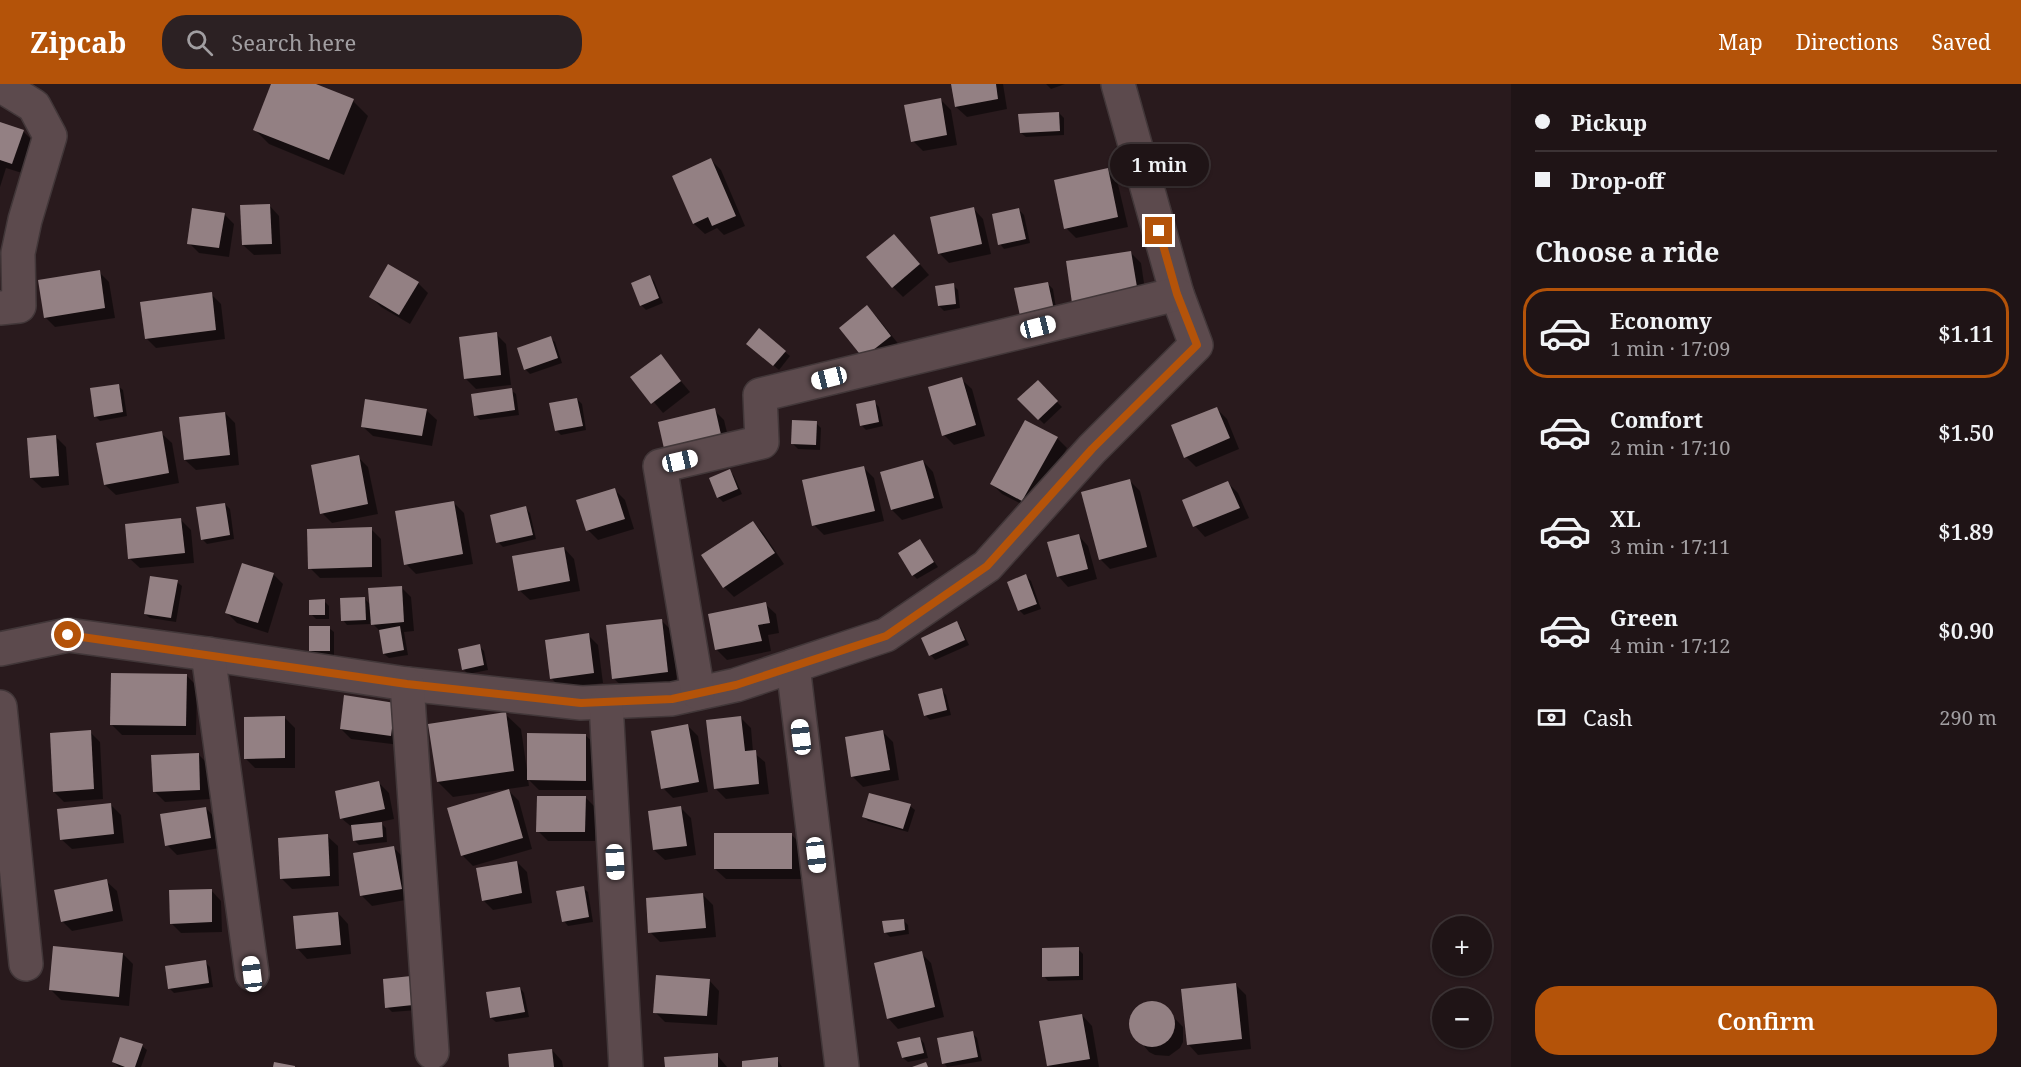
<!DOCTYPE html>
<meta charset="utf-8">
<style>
body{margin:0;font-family:"Noto Serif",serif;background:#2c2123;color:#f1f3f6;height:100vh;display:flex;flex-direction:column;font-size:22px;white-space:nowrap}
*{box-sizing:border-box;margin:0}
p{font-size:20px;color:#a19ea1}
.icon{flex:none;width:33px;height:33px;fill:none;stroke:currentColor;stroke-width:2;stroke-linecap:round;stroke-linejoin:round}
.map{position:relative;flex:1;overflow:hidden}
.sheet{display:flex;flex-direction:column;background:#1f1416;width:510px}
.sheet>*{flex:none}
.guide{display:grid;align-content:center;height:132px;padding:0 24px;background:#1f1416}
.tools{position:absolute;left:1432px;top:832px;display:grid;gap:12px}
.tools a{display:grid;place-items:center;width:60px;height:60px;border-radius:50%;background:#1f1416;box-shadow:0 2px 4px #0004,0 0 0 2px #3c3335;font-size:30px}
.end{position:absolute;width:27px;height:27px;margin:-14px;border:8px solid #b45309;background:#fff;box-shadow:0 0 0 3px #fff}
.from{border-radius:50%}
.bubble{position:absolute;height:42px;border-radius:21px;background:#1f1416;box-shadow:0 2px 4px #0004,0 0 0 2px #3c3335;font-size:20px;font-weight:600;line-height:42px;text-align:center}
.car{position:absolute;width:18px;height:36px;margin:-18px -9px;border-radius:8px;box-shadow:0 0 4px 2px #0007;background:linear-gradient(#fff 24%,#345 0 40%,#fff 0 76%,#345 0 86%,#fff 0)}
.guide b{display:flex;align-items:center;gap:21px;height:57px;font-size:22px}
.guide b+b{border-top:2px solid #3c3335}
.guide i{width:15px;height:15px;background:#f1f3f6}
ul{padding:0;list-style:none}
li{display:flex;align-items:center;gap:18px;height:90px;margin:0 12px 9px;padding:0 12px;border:3px solid transparent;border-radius:24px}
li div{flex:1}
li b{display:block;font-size:22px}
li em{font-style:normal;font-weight:600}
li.selected{border-color:#b45309}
li>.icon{width:54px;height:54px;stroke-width:1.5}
h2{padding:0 24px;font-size:27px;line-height:72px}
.pay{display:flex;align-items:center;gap:15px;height:66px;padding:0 24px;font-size:22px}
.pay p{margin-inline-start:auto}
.action{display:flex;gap:12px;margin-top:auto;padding:12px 24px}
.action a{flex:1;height:69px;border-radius:24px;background:#b45309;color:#fff;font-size:24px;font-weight:600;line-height:69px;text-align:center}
header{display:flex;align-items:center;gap:36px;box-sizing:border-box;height:84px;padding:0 30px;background:#b45309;color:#fff}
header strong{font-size:28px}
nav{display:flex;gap:33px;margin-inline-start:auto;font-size:21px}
.search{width:420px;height:54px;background:#2c2123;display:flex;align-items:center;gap:15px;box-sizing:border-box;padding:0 21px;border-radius:24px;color:#a19ea1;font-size:22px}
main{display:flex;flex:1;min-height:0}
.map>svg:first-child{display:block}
.shadow{fill:#0007}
.building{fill:#938083}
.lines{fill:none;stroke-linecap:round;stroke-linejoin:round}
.minor-casing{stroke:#423739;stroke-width:36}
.minor{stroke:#5c4a4d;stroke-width:33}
.route{stroke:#b45309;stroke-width:8}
</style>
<header>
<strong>Zipcab</strong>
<div class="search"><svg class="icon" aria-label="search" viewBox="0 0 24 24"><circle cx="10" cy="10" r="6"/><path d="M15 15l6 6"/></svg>Search here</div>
<nav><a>Map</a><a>Directions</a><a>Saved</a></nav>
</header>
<main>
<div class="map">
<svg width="1511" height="983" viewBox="0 0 1511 983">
<rect width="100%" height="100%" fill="#291a1d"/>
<!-- shadow -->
<g class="shadow">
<polygon points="272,0 312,0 353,17 368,32 344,91 269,60 254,45"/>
<polygon points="953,0 1003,0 1007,25 967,33 956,23"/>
<polygon points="1046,0 1065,0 1051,5"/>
<polygon points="940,15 951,26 957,61 923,67 913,57"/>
<polygon points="1059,29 1064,34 1064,51 1026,53 1021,49"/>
<polygon points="0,40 23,47 33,57 22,89 6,84 0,103"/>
<polygon points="711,76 721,86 745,142 724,151 717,144 705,150 694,140 674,93"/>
<polygon points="1107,86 1117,96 1128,143 1076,154 1066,144"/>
<polygon points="269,121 279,132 281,170 254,171 243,161"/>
<polygon points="973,124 983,135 991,170 949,179 939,169"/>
<polygon points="1019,126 1024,131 1030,159 1004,165 1000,160"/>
<polygon points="224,130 234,140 229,173 199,169 189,159"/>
<polygon points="904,162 929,191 903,213 893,203"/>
<polygon points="1131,169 1141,179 1147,219 1084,228"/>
<polygon points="99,188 109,198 115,234 55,243 45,233"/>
<polygon points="650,193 654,197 663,219 646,226 641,221"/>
<polygon points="418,199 428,209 410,240 381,223 370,212"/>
<polygon points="1048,200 1053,205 1057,231 1016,206"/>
<polygon points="953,201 958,206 960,224 944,227 939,222"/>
<polygon points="211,210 221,220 225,255 156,264 146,254"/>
<polygon points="867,223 877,233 900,262 864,273"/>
<polygon points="496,250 506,260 511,301 476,305 465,294"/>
<polygon points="550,254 555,258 562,279 530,290 525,285"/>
<polygon points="753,264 785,268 790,272 779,286"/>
<polygon points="660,272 690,308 663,329 633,293"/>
<polygon points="961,295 972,305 985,352 954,361 944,351"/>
<polygon points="1037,298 1062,323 1044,340 1019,315"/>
<polygon points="118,302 123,306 127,332 100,337 95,332"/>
<polygon points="511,306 516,310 519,331 480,336 475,331"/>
<polygon points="577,315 582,320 586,346 561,351 556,346"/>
<polygon points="874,318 879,323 883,342 866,346 861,341"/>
<polygon points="1217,325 1227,335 1239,365 1196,383 1186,373"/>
<polygon points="426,326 437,336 432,362 373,352 362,342"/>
<polygon points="714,326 724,336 731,365 676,378"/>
<polygon points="225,329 235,339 239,381 196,386 185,376"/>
<polygon points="816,339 821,344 820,366 798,365 793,360"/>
<polygon points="161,349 172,359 179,399 116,411 105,401"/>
<polygon points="56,353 66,363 69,401 42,404 31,394"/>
<polygon points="1057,354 1067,364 1033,426 1002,410 992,400"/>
<polygon points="358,373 368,383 378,430 332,439 322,429"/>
<polygon points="923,377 933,388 943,424 902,436 892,426"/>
<polygon points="864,384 874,394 884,437 824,451 814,441"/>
<polygon points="730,387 734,392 742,410 723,418 718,413"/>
<polygon points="1130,397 1140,407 1157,473 1110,485 1100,475"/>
<polygon points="1228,399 1238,409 1249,434 1205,453 1195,442 1184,417"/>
<polygon points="614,405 625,416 634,445 598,456 588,446"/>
<polygon points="454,419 464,429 473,480 416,490 406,480"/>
<polygon points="225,420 230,425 234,455 207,460 202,455"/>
<polygon points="525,424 530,429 536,455 503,463 498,458"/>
<polygon points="181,436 191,446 194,479 140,484 129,474"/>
<polygon points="753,438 763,449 784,480 734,513 724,503"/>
<polygon points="371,445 381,455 382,493 320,494 310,484"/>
<polygon points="1078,451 1088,462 1097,495 1068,503 1058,492"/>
<polygon points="920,457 938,483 917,495 913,491"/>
<polygon points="564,464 574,475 580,507 530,516 519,506"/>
<polygon points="273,490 283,500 268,549 237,539 227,529"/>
<polygon points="1026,492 1031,497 1041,525 1024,531 1019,526"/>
<polygon points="177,498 182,502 176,538 150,534 145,530"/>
<polygon points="401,503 411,513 414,547 404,548 408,571 389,574 384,570 381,548 370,537 370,540 347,541 343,536 365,515 371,521"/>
<polygon points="324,517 329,522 329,535 316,535 311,530"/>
<polygon points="765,520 776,530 779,549 768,551 771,567 727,576 717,566 710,531"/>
<polygon points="661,536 672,547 677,598 624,604 613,594"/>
<polygon points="956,539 961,544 969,561 935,576 931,571 923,555"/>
<polygon points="329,544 334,548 334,571 315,571 311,567"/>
<polygon points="588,551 598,561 603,599 562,605 552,595"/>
<polygon points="479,562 484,567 488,586 468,590 463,585"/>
<polygon points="186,591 197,602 196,651 122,651 112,641"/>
<polygon points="941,606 946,611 951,631 930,636 925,631"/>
<polygon points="395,620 400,661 351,655 341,645"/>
<polygon points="505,630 521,645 527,686 585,651 596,661 596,706 539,706 528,695 529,702 453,713 438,698"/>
<polygon points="284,633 295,644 295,684 255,684 245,674"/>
<polygon points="740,633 751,644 753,668 765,678 769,710 726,715 716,705"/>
<polygon points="688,642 698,652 708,708 673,714 663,704"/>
<polygon points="90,648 100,658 103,715 64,718 54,708"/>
<polygon points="883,648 893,658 899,696 863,703 853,693"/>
<polygon points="198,670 209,681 210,715 165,718 154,707"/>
<polygon points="379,699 389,709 394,735 380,738 386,744 387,758 359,761 354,756 353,744 341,734"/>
<polygon points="509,707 519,717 532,765 473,782 463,772 449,725"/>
<polygon points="585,713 595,723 595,757 548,757 538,747"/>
<polygon points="110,720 121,731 124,759 72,765 61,755"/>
<polygon points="910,722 915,726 908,748 868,737 863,732"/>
<polygon points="206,724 216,735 220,764 177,771 167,761"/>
<polygon points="681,724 691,734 696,771 665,776 654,766"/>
<polygon points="791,750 801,761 801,795 726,795 715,785"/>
<polygon points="327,752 338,762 339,802 292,805 281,794"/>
<polygon points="394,764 404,774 411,815 372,822 362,812"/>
<polygon points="517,778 527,788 532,819 493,826 483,816"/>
<polygon points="106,797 117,807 123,837 72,847 62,837"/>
<polygon points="583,804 588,808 593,838 568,842 564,837"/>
<polygon points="211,806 221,817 222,848 181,849 171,839"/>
<polygon points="703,811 713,821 716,853 660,858 650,848"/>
<polygon points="338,829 348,840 351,870 307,875 297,864"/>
<polygon points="903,836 908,841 909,850 890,853 885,848"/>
<polygon points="1078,865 1083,870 1083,896 1048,897 1044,892"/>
<polygon points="921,869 931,879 944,933 898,945 888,934"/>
<polygon points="123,870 133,880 129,922 61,916 51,906"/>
<polygon points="205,878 210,883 213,903 174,909 170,905"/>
<polygon points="410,894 417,926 392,928 387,923"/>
<polygon points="709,896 719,907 717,941 665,938 655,928"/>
<polygon points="1235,900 1246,911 1251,965 1198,971 1188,960"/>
<polygon points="520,904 524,909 529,933 496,938 491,934"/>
<polygon points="1148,918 1162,921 1183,943 1183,958 1180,964 1169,972 1155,971 1149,968 1131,946 1131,932 1135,926"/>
<polygon points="1082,931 1092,942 1099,983 1050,983 1048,981"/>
<polygon points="972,949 977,954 982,977 947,983 944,979"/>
<polygon points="919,954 924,959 928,974 908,978 903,974"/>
<polygon points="142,962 147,966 141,983 119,983 113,978"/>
<polygon points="552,966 562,977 563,983 511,983"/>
<polygon points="717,971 727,983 666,983"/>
<polygon points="777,975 782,983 744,983"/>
</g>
<!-- building -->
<g class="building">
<polygon points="271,0 316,0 354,15 329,76 253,46"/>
<polygon points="951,0 996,0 998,15 955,23"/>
<polygon points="941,14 947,51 911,58 904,21"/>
<polygon points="1059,28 1060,47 1020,49 1018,30"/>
<polygon points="0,38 24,46 12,80 0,76"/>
<polygon points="711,74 736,132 712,142 708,133 693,140 672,92"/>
<polygon points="1108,84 1118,133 1064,145 1054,96"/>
<polygon points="270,120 272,160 242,161 240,121"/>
<polygon points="974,123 982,160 938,170 930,133"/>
<polygon points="192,124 225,129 219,164 187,160"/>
<polygon points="1019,124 1026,155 998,161 992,130"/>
<polygon points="894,150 920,180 892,204 866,173"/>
<polygon points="1131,167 1138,209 1072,219 1066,177"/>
<polygon points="388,180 419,198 399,231 369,213"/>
<polygon points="100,186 105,224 44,234 38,196"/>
<polygon points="650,191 659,214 640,222 631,199"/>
<polygon points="1048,198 1054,226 1020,232 1014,204"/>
<polygon points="954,199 956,220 938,222 935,202"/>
<polygon points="212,208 216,246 145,255 140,218"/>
<polygon points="867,221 891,252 863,274 839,244"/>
<polygon points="759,244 786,267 773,282 746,260"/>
<polygon points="497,248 501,291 464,295 459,253"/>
<polygon points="551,252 558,274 524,286 517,264"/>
<polygon points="661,270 681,297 651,320 630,293"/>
<polygon points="962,293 976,341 942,352 928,303"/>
<polygon points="1038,296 1058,317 1038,336 1017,315"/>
<polygon points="119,300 123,328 94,333 90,304"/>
<polygon points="512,304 515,326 474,332 471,310"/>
<polygon points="577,314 583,342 555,347 549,319"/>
<polygon points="365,315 427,325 422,352 361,343"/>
<polygon points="875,316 879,338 860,342 856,320"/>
<polygon points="1217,323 1230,354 1184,374 1171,341"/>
<polygon points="715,324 722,355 665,369 658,338"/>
<polygon points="225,328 230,371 184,376 179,333"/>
<polygon points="792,336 817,337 816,361 791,360"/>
<polygon points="1025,336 1058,353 1022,417 990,400"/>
<polygon points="162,347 169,389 104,401 96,359"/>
<polygon points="56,351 59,392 30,394 27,354"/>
<polygon points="359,371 368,420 320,430 311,381"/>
<polygon points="923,376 934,414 891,426 880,388"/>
<polygon points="864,382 875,427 812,442 802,396"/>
<polygon points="730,385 738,405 717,414 709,394"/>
<polygon points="1130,395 1147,463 1099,476 1081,408"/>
<polygon points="1228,397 1240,424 1193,443 1182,416"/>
<polygon points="615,404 625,435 586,447 576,416"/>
<polygon points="454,417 463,470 404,481 395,427"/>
<polygon points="225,419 230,451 201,456 196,423"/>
<polygon points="526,422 533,451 496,459 490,431"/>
<polygon points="181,434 185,469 128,475 125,440"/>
<polygon points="753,437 775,469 723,504 701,471"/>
<polygon points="372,443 372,483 308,485 307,445"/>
<polygon points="1079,450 1088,485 1057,493 1047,458"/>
<polygon points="920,455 934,478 912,492 898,469"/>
<polygon points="564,463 570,497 518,507 512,472"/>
<polygon points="242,479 274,489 258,539 225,529"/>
<polygon points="1026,490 1037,520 1018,527 1007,498"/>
<polygon points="150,492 178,496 171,534 144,530"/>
<polygon points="402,502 404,538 371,541 368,504"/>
<polygon points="365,513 366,536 341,537 340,514"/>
<polygon points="325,515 325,531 309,531 309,516"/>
<polygon points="766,518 770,539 758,541 762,557 715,566 708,530"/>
<polygon points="662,535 668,588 612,595 606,541"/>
<polygon points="957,537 965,556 929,572 921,554"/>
<rect x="309" y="542" width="21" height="25"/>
<polygon points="400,542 404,566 383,570 379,546"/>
<polygon points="589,549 594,589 550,595 545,556"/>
<polygon points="480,560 484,581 462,586 458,565"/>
<polygon points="111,589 187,590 186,642 110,641"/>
<polygon points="942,604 947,626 924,632 918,610"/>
<polygon points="344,611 395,619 391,652 340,645"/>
<polygon points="506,628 514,687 437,698 428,640"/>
<polygon points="285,632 285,674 244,675 244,633"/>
<polygon points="741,632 745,667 756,666 759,700 714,705 706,636"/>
<polygon points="688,640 699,698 661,705 651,647"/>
<polygon points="91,646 94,705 53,708 50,649"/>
<polygon points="883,646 890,686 851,693 845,653"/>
<polygon points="527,649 586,650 586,697 527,696"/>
<polygon points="199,669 200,706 153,708 151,671"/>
<polygon points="379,697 385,725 340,735 335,707"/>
<polygon points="509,705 523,754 461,772 447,724"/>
<polygon points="869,709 911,720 903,745 862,733"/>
<polygon points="537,712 586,712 585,748 536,748"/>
<polygon points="111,719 114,750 60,756 57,725"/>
<polygon points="681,722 687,762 653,766 648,727"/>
<polygon points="206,723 211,754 165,762 160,730"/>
<polygon points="382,738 383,753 353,757 351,741"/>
<rect x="714" y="749" width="78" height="36"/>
<polygon points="328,750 330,792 280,795 278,754"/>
<polygon points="394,762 402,805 360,812 353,769"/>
<polygon points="517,777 522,809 482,817 476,784"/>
<polygon points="107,795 113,827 61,838 54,806"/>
<polygon points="584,802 589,833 562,838 556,807"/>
<polygon points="212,805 212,838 170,840 169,806"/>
<polygon points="703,809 706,844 648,849 646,814"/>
<polygon points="338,828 341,861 296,865 293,832"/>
<polygon points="904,835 905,846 884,849 882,837"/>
<polygon points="53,862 123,869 119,913 49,906"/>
<polygon points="1079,863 1079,892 1042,893 1042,864"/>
<polygon points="922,867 935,923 887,935 874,879"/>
<polygon points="206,876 209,899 168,905 165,882"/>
<polygon points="656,891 710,895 707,932 653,929"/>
<polygon points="411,892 413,921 385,924 383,895"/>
<polygon points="1236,899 1242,955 1187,961 1181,905"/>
<polygon points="520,903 525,928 490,934 486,908"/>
<circle cx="1152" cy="940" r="23"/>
<polygon points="1082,930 1090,975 1047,982 1039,937"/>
<polygon points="973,947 978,973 942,980 937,954"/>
<polygon points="120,953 143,960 135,983 125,983 112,978"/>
<polygon points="920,953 924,969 902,974 897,958"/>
<polygon points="552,965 554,983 509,983 508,970"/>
<polygon points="718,969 718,983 665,983 664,973"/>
<polygon points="778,973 778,983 742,983 742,977"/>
<polygon points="274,978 295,982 295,983 273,983"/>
<polygon points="926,978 928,983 912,983"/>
</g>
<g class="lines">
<!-- minor casing -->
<g class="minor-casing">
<g id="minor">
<polyline points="0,1 34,22 50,52 25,136 18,169 19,222 0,224"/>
<polyline points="0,565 68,551 208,570 407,600 581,619 672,615 736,601 886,551 987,482 1092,365 1196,261 1177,210 1118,0"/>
<polyline points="208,570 252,890"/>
<polyline points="793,582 842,983"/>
<polyline points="407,600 432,968"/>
<polyline points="698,609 660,382 762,358 760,311 1177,210"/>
<polyline points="606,619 626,983"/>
<polyline points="0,623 26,880"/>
</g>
</g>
<!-- minor -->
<use href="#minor" class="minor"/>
</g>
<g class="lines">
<!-- route -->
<polyline class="route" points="68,551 407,600 581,619 672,615 736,601 886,552 987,482 1092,365 1197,261 1177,210 1159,147"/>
</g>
</svg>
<div class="tools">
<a>+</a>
<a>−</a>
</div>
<i class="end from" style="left:68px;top:551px"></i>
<i class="end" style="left:1159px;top:147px"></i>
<div class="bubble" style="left:1110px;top:60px;width:99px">1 min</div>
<i class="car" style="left:1038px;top:243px;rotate:76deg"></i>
<i class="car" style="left:829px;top:294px;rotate:256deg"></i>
<i class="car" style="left:680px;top:377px;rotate:77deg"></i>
<i class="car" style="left:801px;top:653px;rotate:353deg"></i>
<i class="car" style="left:816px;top:771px;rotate:173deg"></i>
<i class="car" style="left:615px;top:778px;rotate:177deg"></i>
<i class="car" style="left:252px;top:890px;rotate:353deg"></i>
</div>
<section class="sheet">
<div class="guide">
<b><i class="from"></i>Pickup</b>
<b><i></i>Drop-off</b>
</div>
<h2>Choose a ride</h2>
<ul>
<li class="selected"><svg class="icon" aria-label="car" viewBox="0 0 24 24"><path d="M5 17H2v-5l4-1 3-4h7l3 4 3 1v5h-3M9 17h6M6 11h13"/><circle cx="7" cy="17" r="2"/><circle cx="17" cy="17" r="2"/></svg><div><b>Economy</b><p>1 min · 17:09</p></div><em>$1.11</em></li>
<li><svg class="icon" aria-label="car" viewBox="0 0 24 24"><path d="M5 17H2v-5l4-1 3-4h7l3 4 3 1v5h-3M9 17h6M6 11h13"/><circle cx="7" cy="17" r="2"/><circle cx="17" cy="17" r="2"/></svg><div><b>Comfort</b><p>2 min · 17:10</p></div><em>$1.50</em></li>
<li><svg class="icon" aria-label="car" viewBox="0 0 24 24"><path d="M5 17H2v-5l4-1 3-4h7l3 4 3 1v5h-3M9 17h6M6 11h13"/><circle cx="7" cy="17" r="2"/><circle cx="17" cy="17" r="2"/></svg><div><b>XL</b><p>3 min · 17:11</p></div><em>$1.89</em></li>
<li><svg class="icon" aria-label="car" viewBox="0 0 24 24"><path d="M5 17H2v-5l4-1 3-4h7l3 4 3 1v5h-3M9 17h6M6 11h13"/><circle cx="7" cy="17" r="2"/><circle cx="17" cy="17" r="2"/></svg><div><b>Green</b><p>4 min · 17:12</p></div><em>$0.90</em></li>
</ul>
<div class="pay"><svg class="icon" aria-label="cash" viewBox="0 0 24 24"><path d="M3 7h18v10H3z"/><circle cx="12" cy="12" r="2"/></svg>Cash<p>290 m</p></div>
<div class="action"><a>Confirm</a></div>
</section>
</main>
